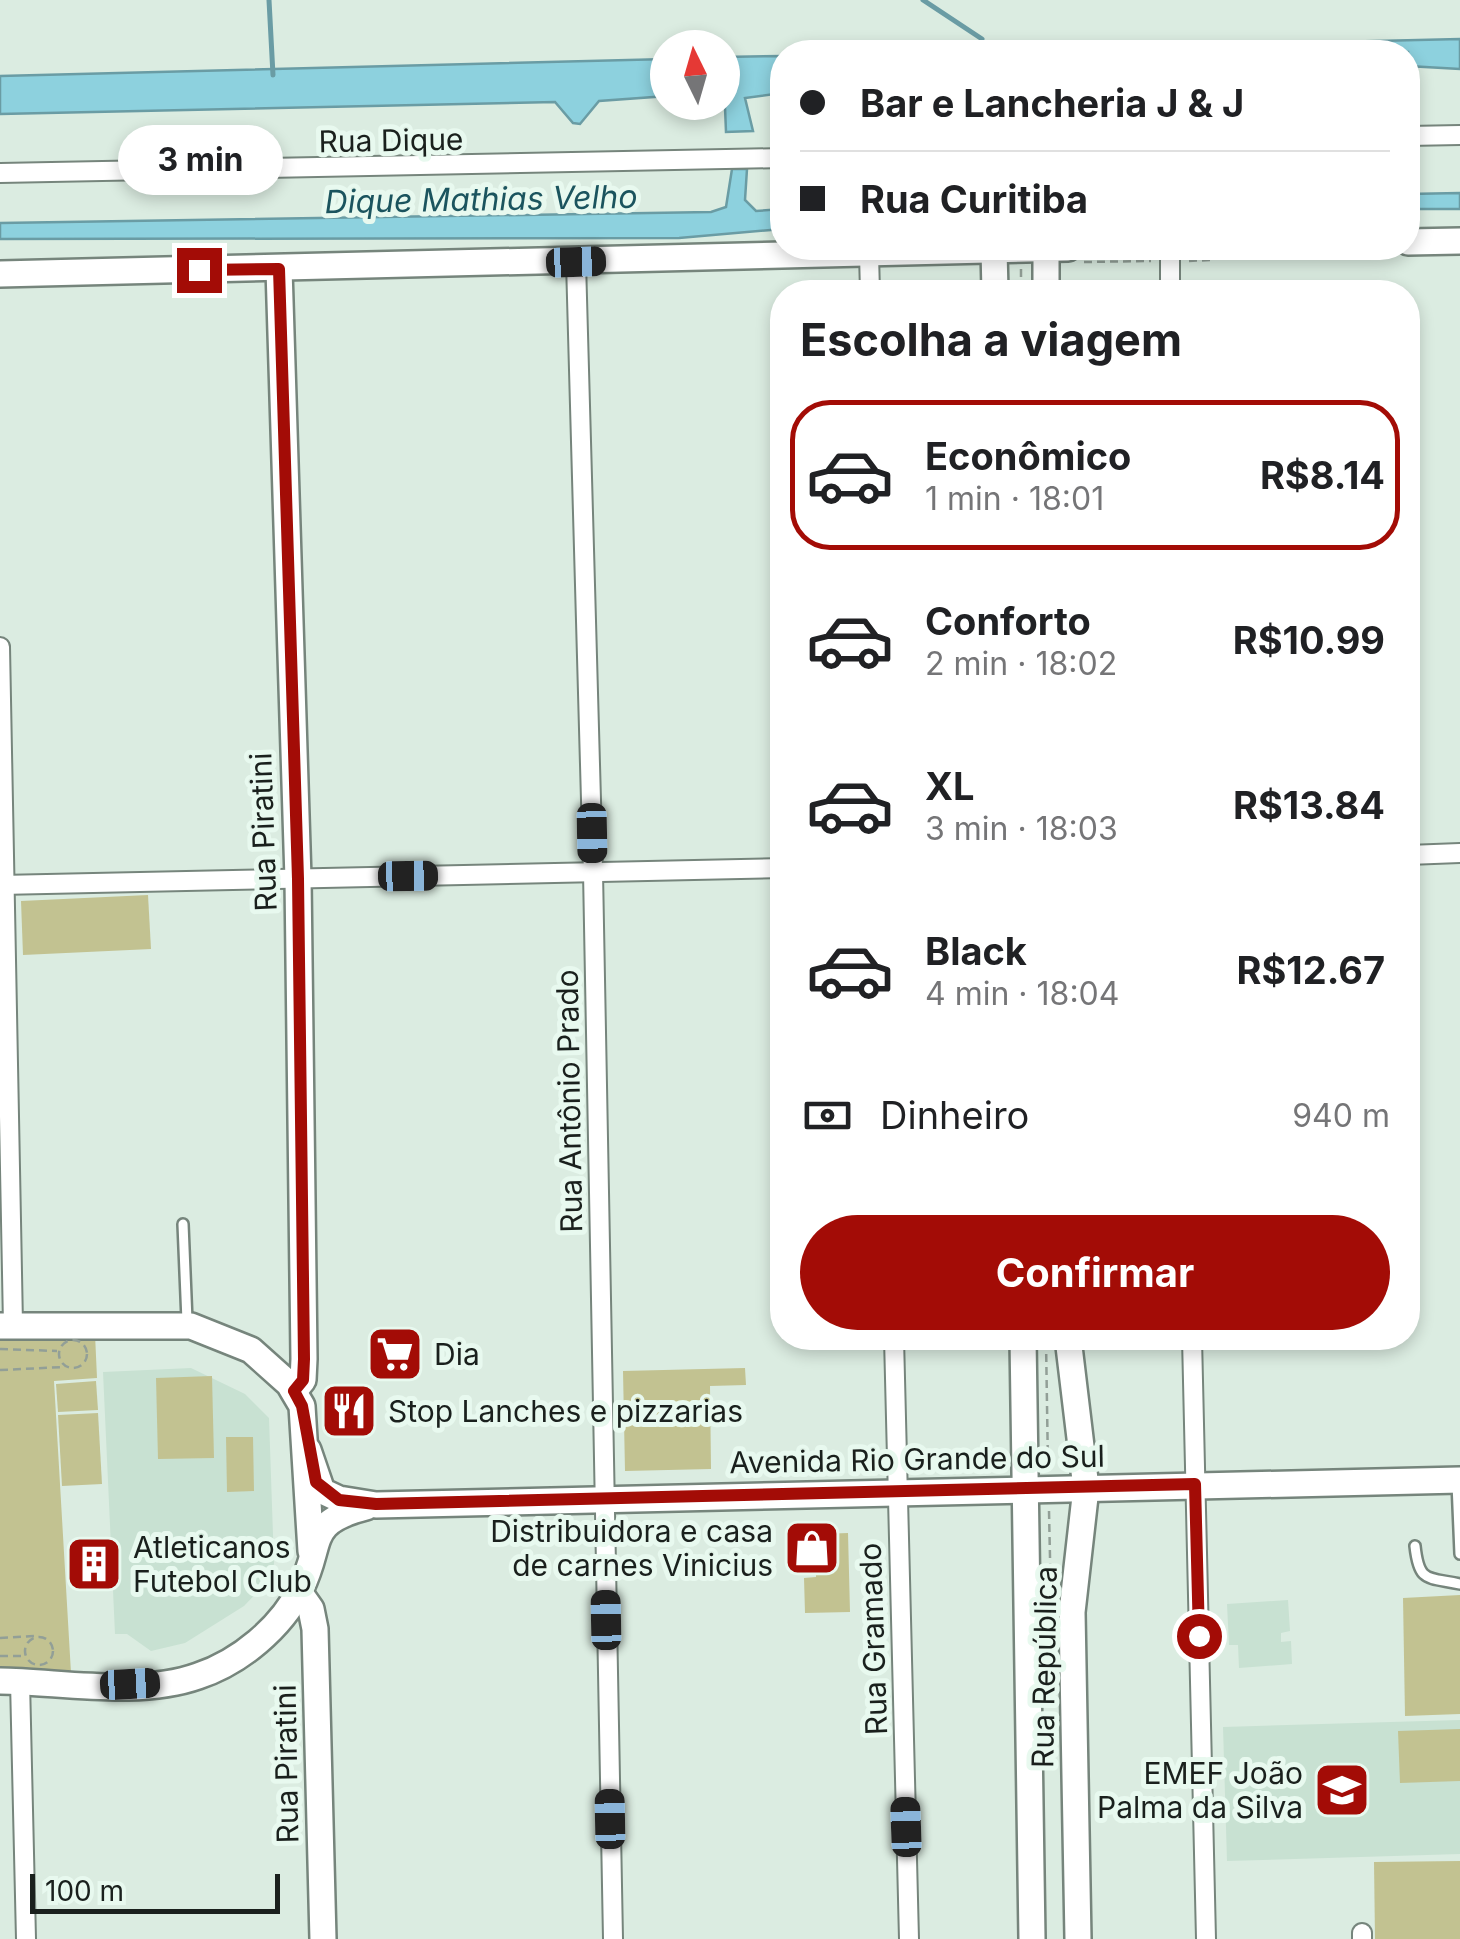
<!DOCTYPE html>
<html lang="pt">
<meta charset="utf-8">
<style>
body{margin:0;font-family:Inter,sans-serif;background:#f6f6f6;color:#202124;height:100vh;display:flex;flex-direction:column;font-size:38px;white-space:nowrap}
*{box-sizing:border-box;margin:0}
p{font-size:32px;color:#757577}
.icon{flex:none;width:55px;height:55px;fill:none;stroke:currentColor;stroke-width:2;stroke-linecap:round;stroke-linejoin:round}
.map{position:relative;flex:1;overflow:hidden}
.side{position:absolute;left:770px;top:280px;width:650px;height:1070px;display:flex;flex-direction:column;background:#fff;border-radius:40px;box-shadow:0 5px 15px #0003}
.side>*{flex:none}
.guide{position:absolute;left:770px;top:40px;width:650px;height:220px;border-radius:40px;box-shadow:0 5px 15px #0003;display:grid;align-content:center;height:220px;padding:0 30px;background:#fff}
.needle{width:65px;rotate:355deg}
.controls{position:absolute;left:650px;top:30px;display:grid;gap:20px}
.controls a{display:grid;place-items:center;width:90px;height:90px;border-radius:50%;background:#fff;box-shadow:0 5px 15px #0003;font-size:50px}
.scale{position:absolute;left:30px;bottom:25px;width:250px;box-sizing:border-box;padding-left:10px;border:5px solid #1a201d;border-top:0;font-size:28px;line-height:35px;white-space:nowrap;color:#1a201d;-webkit-text-stroke:8px #e8f9ef;paint-order:stroke}
.end{position:absolute;width:45px;height:45px;margin:-22px;border:12px solid #a30c06;background:#fff;box-shadow:0 0 0 5px #fff}
.from{border-radius:50%}
.bubble{position:absolute;height:70px;border-radius:35px;background:#fff;box-shadow:0 5px 15px #0003;font-size:32px;font-weight:700;line-height:70px;text-align:center}
.car{position:absolute;width:30px;height:60px;margin:-30px -15px;border-radius:12px;box-shadow:0 0 8px 2px #0007;background:linear-gradient(#222 24%,#8ab4d8 0 40%,#222 0 76%,#8ab4d8 0 86%,#222 0)}
.guide b{display:flex;align-items:center;gap:35px;height:95px;font-size:38px}
.guide b+b{border-top:2px solid #e0e0e0}
.guide i{width:25px;height:25px;background:#202124}
ul{padding:0;list-style:none}
li{display:flex;align-items:center;gap:30px;height:150px;margin:0 20px 15px;padding:0 10px;border:5px solid transparent;border-radius:40px}
li div{flex:1}
li b{display:block;font-size:38px}
li em{font-style:normal;font-weight:700}
li.active{border-color:#a30c06}
li>.icon{width:90px;height:90px;stroke-width:1.5}
h2{padding:0 30px;font-size:45px;line-height:120px}
.pay{display:flex;align-items:center;gap:25px;height:110px;padding:0 30px;font-size:38px}
.pay p{margin-inline-start:auto}
.cta{display:flex;gap:20px;margin-top:auto;padding:20px 30px}
.cta a{flex:1;height:115px;border-radius:60px;background:#a30c06;color:#fff;font-size:40px;font-weight:700;line-height:115px;text-align:center}
.map>svg:first-child{display:block}
.built{fill:#c8e1d2}
.green{fill:#c2c291}
.water{fill:#8dd1de;stroke:#6a9ca4;stroke-width:2.5}
.lines{fill:none;stroke-linecap:round;stroke-linejoin:round}
.stream{stroke:#6a9ca4;stroke-width:5}
.lane-casing{stroke:#76857c;stroke-width:14}
.street-casing{stroke:#76857c;stroke-width:22}
.secondary-casing{stroke:#76857c;stroke-width:30}
.path{stroke:#929f97;stroke-width:2.5;stroke-dasharray:8 5;stroke-linecap:butt}
.lane{stroke:#fff;stroke-width:9}
.street{stroke:#fff;stroke-width:18}
.secondary{stroke:#fff;stroke-width:25}
.route{stroke:#a30c06;stroke-width:12}
.labels{text-anchor:middle;dominant-baseline:central;stroke-width:10;stroke-linejoin:round;paint-order:stroke}
.street-label{font-size:30px;fill:#1a201d;stroke:#e8f9ef}
.poi-label{font-size:30px;fill:#1a201d;stroke:#e8f9ef;text-anchor:start}
.water-label{font-size:32px;font-style:italic;fill:#1b545e;stroke:#e8f9ef}
</style>
<div class="map">
<svg width="1460" height="1939" viewBox="0 0 1460 1939">
<rect width="100%" height="100%" fill="#dbece1"/>
<!-- built -->
<g class="built">
<polygon points="191,1368 245,1394 269,1418 274,1564 267,1582 244,1606 185,1643 151,1651 127,1634 115,1634 103,1372"/>
<polygon points="1288,1600 1290,1631 1281,1633 1281,1642 1291,1641 1292,1664 1239,1668 1238,1645 1229,1645 1227,1604"/>
<polygon points="1460,1720 1460,1854 1227,1861 1223,1727"/>
</g>
<!-- green -->
<g class="green">
<polygon points="148,895 151,949 23,955 21,901"/>
<polygon points="95,1334 97,1378 54,1381 71,1673 0,1672 0,1335"/>
<polygon points="745,1368 746,1385 710,1386 711,1469 625,1471 623,1371"/>
<polygon points="212,1376 214,1458 158,1459 156,1378"/>
<polygon points="96,1381 98,1410 58,1412 56,1384"/>
<polygon points="98,1413 102,1484 62,1486 58,1415"/>
<polygon points="253,1437 254,1491 227,1492 226,1437"/>
<polygon points="848,1533 850,1612 805,1613 804,1578 816,1577 816,1565 822,1564 821,1534"/>
<polygon points="1460,1595 1460,1714 1405,1716 1403,1598"/>
<polygon points="1460,1729 1460,1781 1400,1783 1398,1731"/>
<polygon points="1460,1861 1460,1939 1375,1939 1374,1862"/>
</g>
<!-- water -->
<g class="water">
<polygon points="1460,39 1460,69 1408,66 1408,52 916,52"/>
<polygon points="782,56 782,93 745,98 753,131 726,132 723,57"/>
<polygon points="667,59 667,96 599,101 580,124 573,123 555,102 0,114 0,76"/>
<polygon points="732,169 747,169 745,200 756,211 782,209 782,229 679,238 0,239 0,223 711,212 726,207"/>
<polygon points="1460,193 1460,209 1408,209 1408,194"/>
</g>
<g class="lines">
<!-- stream -->
<g class="stream">
<polyline points="269,0 273,75"/>
<polyline points="923,0 982,39"/>
</g>
<!-- lane casing -->
<g class="lane-casing">
<g id="lane">
<polyline points="183,1224 187,1321"/>
<polyline points="1457,1483 1460,1554"/>
<path d="M1415,1546C1419,1583 1427,1577 1460,1584"/>
</g>
</g>
<!-- street casing -->
<g class="street-casing">
<g id="street">
<polyline points="1408,136 1460,135"/>
<polyline points="0,173 782,158"/>
<polyline points="1170,248 1170,292"/>
<polyline points="869,254 870,292"/>
<polyline points="576,262 593,872 613,1939"/>
<polyline points="0,647 13,1325"/>
<polyline points="1408,855 1460,853"/>
<polyline points="0,885 782,868"/>
<polyline points="894,1338 909,1939"/>
<polyline points="1192,1338 1206,1939"/>
<polyline points="20,1681 26,1939"/>
<polyline points="1362,1933 1362,1939"/>
</g>
</g>
<!-- secondary casing -->
<g class="secondary-casing">
<g id="secondary">
<polyline points="1408,242 1460,241"/>
<polyline points="1046,248 1046,292"/>
<polyline points="994,249 995,292"/>
<polyline points="279,269 298,879 304,1359 303,1380 294,1391"/>
<polyline points="0,274 1068,248"/>
<polyline points="0,1326 191,1326 251,1350 289,1384 302,1406 311,1551"/>
<polyline points="1023,1338 1032,1939"/>
<polyline points="1068,1338 1086,1488 1072,1612 1078,1939"/>
<polyline points="308,1450 322,1491 339,1499 376,1505 1460,1480"/>
<polyline points="299,1592 311,1609 315,1629 323,1939"/>
<path d="M0,1681C62,1682 139,1697 198,1676C240,1662 281,1628 301,1588C324,1542 304,1523 366,1507"/>
</g>
</g>
<!-- path -->
<g class="path">
<polyline points="1189,261 1210,260 1211,248"/>
<polyline points="1084,262 1151,261"/>
<polyline points="1021,269 1021,292"/>
<circle cx="73" cy="1354" r="14"/>
<polyline points="1046,1341 1048,1468"/>
<polyline points="0,1349 57,1351"/>
<polyline points="0,1370 65,1367"/>
<polyline points="1049,1511 1051,1603"/>
<circle cx="39" cy="1651" r="14"/>
<polyline points="0,1638 34,1636"/>
<polyline points="0,1656 24,1656"/>
</g>
<!-- lane -->
<use href="#lane" class="lane"/>
<!-- street -->
<use href="#street" class="street"/>
<!-- secondary -->
<use href="#secondary" class="secondary"/>
</g>
<g class="lines">
<!-- route -->
<polyline class="route" points="199,270 279,269 298,879 304,1359 303,1380 294,1391 302,1406 316,1482 339,1500 376,1504 1195,1484 1199,1636"/>
</g>
<!-- icons -->
<defs>
<g id="supermarket-square" transform="scale(2.875)"><rect x="-9" y="-9" width="18" height="18" rx="4" fill="#a30c06" stroke="#e8f9ef"/><path d="M-6-5.5h2.5l.6 2H6L4.5 2H-2.5L-4.4-4H-6ZM-1.5 3.2a1.3 1.3 0 1 0 .1 0ZM3 3.2a1.3 1.3 0 1 0 .1 0Z" fill="#fff"/></g>
<g id="restaurant-square" transform="scale(2.875)"><rect x="-9" y="-9" width="18" height="18" rx="4" fill="#a30c06" stroke="#e8f9ef"/><path d="M-5-6h1v4h1v-4h1v4h1v-4h1v5L-1.5 .5V6h-2V.5L-5-1ZM5-6V6H3V1.5H1.5Q1.5-4 5-6Z" fill="#fff"/></g>
<g id="shop-square" transform="scale(2.875)"><rect x="-9" y="-9" width="18" height="18" rx="4" fill="#a30c06" stroke="#e8f9ef"/><path d="M-5-2.5h2.3a2.7 3.5 0 0 1 5.4 0H5L5.5 6h-11ZM-1.5-2.5h3a1.5 2.3 0 0 0-3 0Z" fill="#fff"/></g>
<g id="building-square" transform="scale(2.875)"><rect x="-9" y="-9" width="18" height="18" rx="4" fill="#a30c06" stroke="#e8f9ef"/><path d="M-4-6H4V6H1V3H-1V6H-4ZM-2.5-4.3h1.7v1.8h-1.7ZM.8-4.3h1.7v1.8H.8ZM-2.5-1h1.7V.8h-1.7ZM.8-1h1.7V.8H.8Z" fill="#fff"/></g>
<g id="school-square" transform="scale(2.875)"><rect x="-9" y="-9" width="18" height="18" rx="4" fill="#a30c06" stroke="#e8f9ef"/><path d="M0-5L7-2L0 1L-7-2ZM-4 1L0 2.5L4 1V4Q0 6-4 4Z" fill="#fff"/></g>
</defs>
<g fill-rule="evenodd">
<use href="#supermarket-square" x="395" y="1354"/>
<use href="#restaurant-square" x="349" y="1411"/>
<use href="#shop-square" x="812" y="1548"/>
<use href="#building-square" x="94" y="1564"/>
<use href="#school-square" x="1342" y="1790"/>
</g>
<g class="labels">
<!-- street labels -->
<g class="street-label">
<text transform="translate(391 140) rotate(-1)">Rua Dique</text>
<text transform="translate(263 832) rotate(-92)">Rua Piratini</text>
<text transform="translate(569 1101) rotate(-91)">Rua Antônio Prado</text>
<text transform="translate(917 1459) rotate(-1)">Avenida Rio Grande do Sul</text>
<text transform="translate(873 1639) rotate(-92)">Rua Gramado</text>
<text transform="translate(1044 1667) rotate(-89)">Rua República</text>
<text transform="translate(286 1764) rotate(-91)">Rua Piratini</text>
</g>
<!-- poi labels -->
<g class="poi-label">
<text x="434" y="1354">Dia</text>
<text x="388" y="1411">Stop Lanches e pizzarias</text>
<text x="773" y="1531" text-anchor="end">Distribuidora e casa<tspan x="773" dy="34">de carnes Vinicius</tspan></text>
<text x="133" y="1547">Atleticanos<tspan x="133" dy="34">Futebol Club</tspan></text>
<text x="1303" y="1773" text-anchor="end">EMEF João<tspan x="1303" dy="34">Palma da Silva</tspan></text>
</g>
<!-- water labels -->
<g class="water-label">
<text transform="translate(481 199) rotate(-1)">Dique Mathias Velho</text>
</g>
</g>
</svg>
<div class="controls">
<a><svg class="needle" viewBox="-14 -14 28 28"><path d="M0-13l5 13h-10z" fill="#e53935"/><path d="M0 13l5-13h-10z" fill="#757577"/></svg></a>
</div>
<div class="scale">100 m</div>
<i class="end from" style="left:1199px;top:1636px"></i>
<i class="end" style="left:199px;top:270px"></i>
<div class="bubble" style="left:118px;top:125px;width:165px">3 min</div>
<i class="car" style="left:576px;top:262px;rotate:88deg"></i>
<i class="car" style="left:592px;top:833px;rotate:179deg"></i>
<i class="car" style="left:408px;top:876px;rotate:89deg"></i>
<i class="car" style="left:606px;top:1620px;rotate:359deg"></i>
<i class="car" style="left:130px;top:1684px;rotate:87deg"></i>
<i class="car" style="left:610px;top:1819px;rotate:359deg"></i>
<i class="car" style="left:906px;top:1827px;rotate:358deg"></i>
<div class="guide">
<b><i class="from"></i>Bar e Lancheria J &amp; J</b>
<b><i></i>Rua Curitiba</b>
</div>
<section class="side">
<h2>Escolha a viagem</h2>
<ul>
<li class="active"><svg class="icon" aria-label="car" viewBox="0 0 24 24"><path d="M5 17H2v-5l4-1 3-4h7l3 4 3 1v5h-3M9 17h6M6 11h13"/><circle cx="7" cy="17" r="2"/><circle cx="17" cy="17" r="2"/></svg><div><b>Econômico</b><p>1 min · 18:01</p></div><em>R$8.14</em></li>
<li><svg class="icon" aria-label="car" viewBox="0 0 24 24"><path d="M5 17H2v-5l4-1 3-4h7l3 4 3 1v5h-3M9 17h6M6 11h13"/><circle cx="7" cy="17" r="2"/><circle cx="17" cy="17" r="2"/></svg><div><b>Conforto</b><p>2 min · 18:02</p></div><em>R$10.99</em></li>
<li><svg class="icon" aria-label="car" viewBox="0 0 24 24"><path d="M5 17H2v-5l4-1 3-4h7l3 4 3 1v5h-3M9 17h6M6 11h13"/><circle cx="7" cy="17" r="2"/><circle cx="17" cy="17" r="2"/></svg><div><b>XL</b><p>3 min · 18:03</p></div><em>R$13.84</em></li>
<li><svg class="icon" aria-label="car" viewBox="0 0 24 24"><path d="M5 17H2v-5l4-1 3-4h7l3 4 3 1v5h-3M9 17h6M6 11h13"/><circle cx="7" cy="17" r="2"/><circle cx="17" cy="17" r="2"/></svg><div><b>Black</b><p>4 min · 18:04</p></div><em>R$12.67</em></li>
</ul>
<div class="pay"><svg class="icon" aria-label="cash" viewBox="0 0 24 24"><path d="M3 7h18v10H3z"/><circle cx="12" cy="12" r="2"/></svg>Dinheiro<p>940 m</p></div>
<div class="cta"><a>Confirmar</a></div>
</section>
</div>
